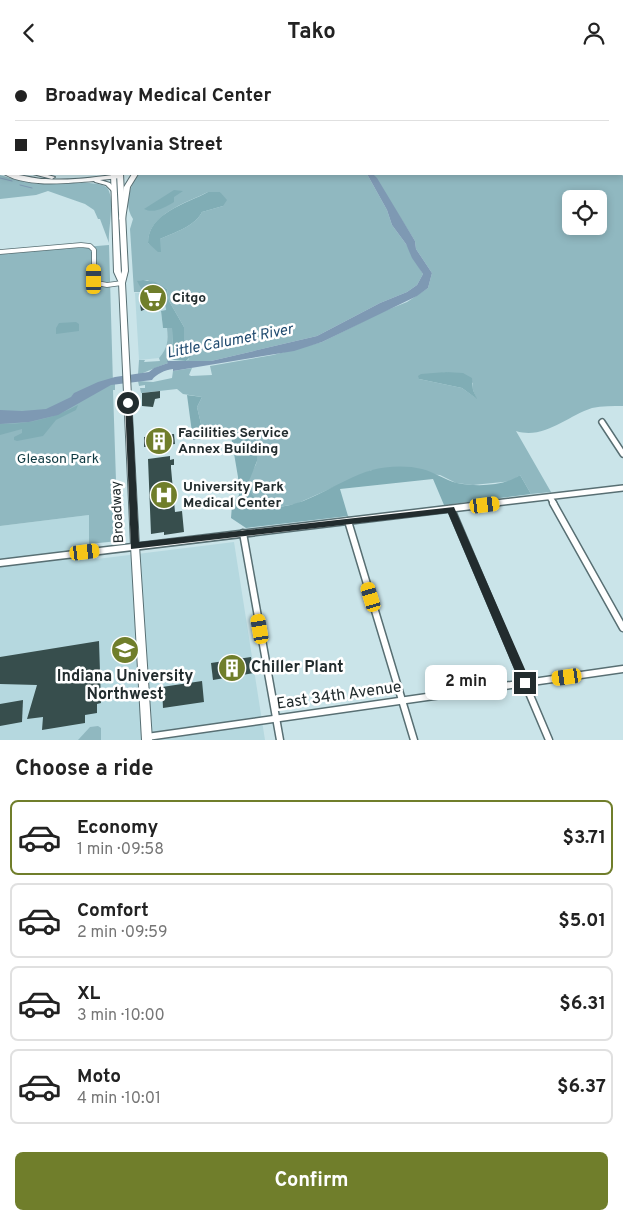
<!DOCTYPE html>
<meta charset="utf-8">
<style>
body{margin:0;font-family:Overpass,sans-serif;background:#f2f2f2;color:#222;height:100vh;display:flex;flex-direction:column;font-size:19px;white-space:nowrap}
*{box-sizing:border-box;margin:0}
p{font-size:16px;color:#767676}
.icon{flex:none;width:28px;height:28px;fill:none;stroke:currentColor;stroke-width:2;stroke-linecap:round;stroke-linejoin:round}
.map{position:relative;height:675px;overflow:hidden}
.drawer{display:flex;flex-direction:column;background:#fff;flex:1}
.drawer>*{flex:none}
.hud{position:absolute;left:0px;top:0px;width:624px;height:110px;box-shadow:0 2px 8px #0003;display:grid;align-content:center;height:110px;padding:0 15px;background:#fff}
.tools{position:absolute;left:562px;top:125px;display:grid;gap:10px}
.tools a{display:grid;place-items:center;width:45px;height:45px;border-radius:8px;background:#fff;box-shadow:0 2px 8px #0003;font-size:25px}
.end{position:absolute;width:22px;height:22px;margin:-11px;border:6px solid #222c2e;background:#fff;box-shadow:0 0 0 2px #fff}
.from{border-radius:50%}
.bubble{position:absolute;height:35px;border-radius:8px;background:#fff;box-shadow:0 2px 8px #0003;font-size:16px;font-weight:700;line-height:35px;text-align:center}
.car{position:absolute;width:15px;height:30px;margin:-15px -8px;border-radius:6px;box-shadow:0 0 4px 1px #0007;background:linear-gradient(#f5c518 24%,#345 0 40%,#f5c518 0 76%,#345 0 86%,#f5c518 0)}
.hud b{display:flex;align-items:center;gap:18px;height:48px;font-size:19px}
.hud b+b{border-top:1px solid #e0e0e0}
.hud i{width:12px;height:12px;background:#222}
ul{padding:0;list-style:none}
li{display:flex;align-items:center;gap:15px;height:75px;margin:0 10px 8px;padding:0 5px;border:2px solid #e0e0e0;border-radius:8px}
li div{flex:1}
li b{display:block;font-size:19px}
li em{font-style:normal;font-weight:700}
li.current{border-color:#707e2b}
li>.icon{width:45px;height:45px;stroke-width:1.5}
h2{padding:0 15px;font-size:22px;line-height:60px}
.primary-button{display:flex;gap:10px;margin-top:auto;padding:10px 15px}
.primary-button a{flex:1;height:58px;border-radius:8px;background:#707e2b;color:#fff;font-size:20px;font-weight:700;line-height:58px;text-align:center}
header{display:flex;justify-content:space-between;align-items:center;height:65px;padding:0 15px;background:#fff;font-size:22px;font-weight:700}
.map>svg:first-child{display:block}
.built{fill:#b5d8df}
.green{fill:#90b8c0;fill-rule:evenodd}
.forest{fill:#80adb5}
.water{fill:#7e99b3}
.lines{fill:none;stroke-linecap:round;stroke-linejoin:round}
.stream{stroke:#7e99b3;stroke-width:1}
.building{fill:#374e4d}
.minor-far2-casing{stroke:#586f73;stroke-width:5.5}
.minor-far1-casing{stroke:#586f73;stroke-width:8}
.minor-casing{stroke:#586f73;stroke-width:9}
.tertiary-casing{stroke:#586f73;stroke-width:3}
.primary-casing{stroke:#586f73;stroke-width:2}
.motorway-casing{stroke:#586f73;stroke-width:2}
.minor-far2{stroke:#fff;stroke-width:4}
.minor-far1{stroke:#fff;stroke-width:5}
.minor{stroke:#fff;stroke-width:6}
.tertiary{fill:#fff;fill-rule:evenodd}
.primary{fill:#fff;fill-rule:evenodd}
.motorway{fill:#fff;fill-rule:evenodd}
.route{fill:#222c2e}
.labels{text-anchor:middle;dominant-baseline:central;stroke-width:5;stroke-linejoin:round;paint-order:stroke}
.poi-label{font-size:14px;font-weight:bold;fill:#222c2e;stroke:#fff;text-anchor:start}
.park-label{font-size:14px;fill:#0e3941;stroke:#fff}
.street-label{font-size:14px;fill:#222c2e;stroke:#fff}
.water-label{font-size:15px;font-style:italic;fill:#1e496e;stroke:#fff}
.near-poi-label{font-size:16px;font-weight:bold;fill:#222c2e;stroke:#fff;text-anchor:start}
.near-street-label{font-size:16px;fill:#222c2e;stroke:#fff}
</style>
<header><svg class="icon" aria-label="back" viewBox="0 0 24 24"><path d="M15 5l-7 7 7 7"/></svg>Tako<svg class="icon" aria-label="person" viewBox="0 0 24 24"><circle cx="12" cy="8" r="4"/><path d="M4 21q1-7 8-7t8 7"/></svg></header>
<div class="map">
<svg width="623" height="675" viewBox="0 0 623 675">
<rect width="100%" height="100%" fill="#cae4e9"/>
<!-- built -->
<g class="built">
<polygon points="163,226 166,246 161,247 163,263 167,263 167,283 159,293 139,295 135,228"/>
<polygon points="89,450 89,495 234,477 265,675 0,675 0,461"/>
</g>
<!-- green -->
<g class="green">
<path d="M139,109H367L387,145L392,160L406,179L423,209L417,220L407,227L380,238L317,271L211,296H186L189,294L184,279V262L169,236L167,224L147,215L138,216L143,227H134L130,164L133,154C123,140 130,120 139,109ZM208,127H220L223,141L202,147C194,162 175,167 160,174L158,185L148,178C148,149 186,138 208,127Z"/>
<path d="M373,109H621L623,111V341C613,341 602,341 592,343C567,351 544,375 516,366L551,427L531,429L520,410L512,416L473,420L456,418L440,410L372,405L296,439L273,443L261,442C255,436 249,426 249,417C249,402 264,401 253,381C251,376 248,371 243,369C231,361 214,364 201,359L197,342L202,332L183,329L177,324L141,328L140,323H145V320L139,321L138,316L153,317L172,313L173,306L192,303L189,310L191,311L212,310L210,301L273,290L322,277L382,247L407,237L428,223L432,208L416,184L415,176ZM571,134H599V161H571ZM446,307L473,318V325L476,333L462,323L419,314Z"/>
<path d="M0,110C12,114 24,117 37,119C51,120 102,113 108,124C115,136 108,164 109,178L100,154H98L94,145L85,139L48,126L36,130L0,134Z"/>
<polygon points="109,180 113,319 115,319 115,325 113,325 118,476 89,479 89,450 0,461 0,189"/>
<path d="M167,263H172L173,295L168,294V298C157,302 148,306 138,310L139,295H145L144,297L160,296L159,293C168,282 168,277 167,263Z"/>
<polygon points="98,661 101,663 101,675 78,675 90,662"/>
</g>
<!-- forest -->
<g class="forest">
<path d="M174,125L183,126L174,132V137C164,143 154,149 144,144Z"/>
<path d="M208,127H220L227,135L223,141L202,147C194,162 175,167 160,174L161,187H158L148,178C148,148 186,139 208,127Z"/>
<polygon points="143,215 155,217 167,224 169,236 184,262 184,279 190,285 191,291 186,296 173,295 172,263 163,263 161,246 166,245 163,226 143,227 137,216"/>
<polygon points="76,257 79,259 79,266 56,269 56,263 59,258"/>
<polygon points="446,307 463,308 472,313 473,325 477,334 462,323 419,314 418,311 421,309"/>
<path d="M187,330L202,332L197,342L201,359L242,367L248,372L257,388V396L249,416L252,429L261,442C303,447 334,416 372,405C386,401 407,400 422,404C434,407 445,415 457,418C477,422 505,421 520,410L531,429L444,440L433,414L340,424L348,451L246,463L231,453L232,440L239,430L238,412L231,371L193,375Z"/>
<path d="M78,340L76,345L56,355L43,371L17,376L14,375V372L22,368V364L0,370V359C26,360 55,353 78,340Z"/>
</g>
<!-- water -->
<path class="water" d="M367,109H373L377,113L415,176L416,184L432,208L428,223L417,231L322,277L294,286L173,306V304C165,305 156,309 152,315L111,320L58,350L29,357L0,359V345L22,346L46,344L71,332L74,328L98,317L115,312L149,307L154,303L168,298L167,296H211L317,271L380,238L407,227L417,220L423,209L412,193L406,179L392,160L387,145Z"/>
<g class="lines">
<!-- stream -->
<g class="stream">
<polyline points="0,113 12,116"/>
<polyline points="20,120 32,123"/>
</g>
</g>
<!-- building -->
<g class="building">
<polygon points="157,229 158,236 146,237 146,244 141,246 139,232"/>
<polygon points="160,326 160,333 155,334 153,342 142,341 142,328"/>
<polygon points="174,369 175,379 144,382 144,372"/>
<polygon points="170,391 170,395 174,394 174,400 171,400 171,403 175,447 182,446 184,467 164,470 164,467 151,469 148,394"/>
<polygon points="99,576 101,638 97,639 97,648 85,650 85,658 42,665 43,652 27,654 37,620 0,619 0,592"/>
<polygon points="251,592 254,608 213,615 211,598"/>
<polygon points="202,616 204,637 163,643 162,622"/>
<polygon points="23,635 22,657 0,661 0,639"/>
</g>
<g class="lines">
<!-- minor-far2 casing -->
<g class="minor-far2-casing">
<polyline id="minor-far2" points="0,187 81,180 90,181 94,185 94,214 97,218 107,220 122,218"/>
</g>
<!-- minor-far1 casing -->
<g class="minor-far1-casing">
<g id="minor-far1">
<polyline points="602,357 623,389"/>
<polyline points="550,432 554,439"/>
<polyline points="487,439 623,423"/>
</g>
</g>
<!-- minor casing -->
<g class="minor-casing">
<g id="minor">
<polyline points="553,438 623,563"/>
<polyline points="451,444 549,675"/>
<polyline points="348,456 414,675"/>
<polyline points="243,468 280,675"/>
<polyline points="0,498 497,438"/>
<polyline points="147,672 623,604"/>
</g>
</g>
<!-- tertiary casing -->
<g class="tertiary-casing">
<g id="tertiary">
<polygon points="507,0 511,0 512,1 508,1"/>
<rect x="622" y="106" width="1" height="2"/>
</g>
</g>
<!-- primary casing -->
<g class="primary-casing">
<g id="primary">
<rect x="111" y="0" width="4" height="1"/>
<polygon points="111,109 116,109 121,209 122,206 117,109 123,109 128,206 125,218 139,481 152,675 142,675 131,481 119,218 114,207"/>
</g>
</g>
<!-- motorway casing -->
<g class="motorway-casing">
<g id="motorway">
<rect x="622" y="38" width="1" height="4"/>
<polygon points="1,65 1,69 0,70 0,66"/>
<rect x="0" y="78" width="1" height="4"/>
<polygon points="0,104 1,105 1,109 0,109"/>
<path d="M4,109C18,108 32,114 46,114C71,116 96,112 120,109L123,111L120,113L100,115L110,118L116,125L113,127L106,120L95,117L94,116C68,118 27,123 4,109Z"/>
<polygon points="33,109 44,109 55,112 52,114"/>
<polygon points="132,109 138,109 130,122 125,154 122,156 119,154 124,122"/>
</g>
</g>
<!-- minor-far2 -->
<use href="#minor-far2" class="minor-far2"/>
<!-- minor-far1 -->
<use href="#minor-far1" class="minor-far1"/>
<!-- minor -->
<use href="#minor" class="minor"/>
<!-- tertiary -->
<use href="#tertiary" class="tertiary"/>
<!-- primary -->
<use href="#primary" class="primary"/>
<!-- motorway -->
<use href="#motorway" class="motorway"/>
</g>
<!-- route -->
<polygon class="route" points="125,336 132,338 139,477 454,442 531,618 529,621 521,621 520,618 448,448 131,484"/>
<!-- icons -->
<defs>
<g id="supermarket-disc" transform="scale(1.4375)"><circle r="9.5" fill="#707e2b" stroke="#fff"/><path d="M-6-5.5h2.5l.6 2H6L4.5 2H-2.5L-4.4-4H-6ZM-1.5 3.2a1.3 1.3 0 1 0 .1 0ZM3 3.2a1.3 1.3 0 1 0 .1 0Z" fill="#fff"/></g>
<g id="building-disc" transform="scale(1.4375)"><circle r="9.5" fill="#707e2b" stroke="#fff"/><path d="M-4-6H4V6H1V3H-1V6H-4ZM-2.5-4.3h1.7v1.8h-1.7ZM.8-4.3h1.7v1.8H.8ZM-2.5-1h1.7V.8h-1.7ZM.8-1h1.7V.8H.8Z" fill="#fff"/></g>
<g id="hospital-disc" transform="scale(1.4375)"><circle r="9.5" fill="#707e2b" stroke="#fff"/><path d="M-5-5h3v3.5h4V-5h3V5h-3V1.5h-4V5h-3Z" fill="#fff"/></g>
<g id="university-disc" transform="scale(1.4375)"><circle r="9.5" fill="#707e2b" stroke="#fff"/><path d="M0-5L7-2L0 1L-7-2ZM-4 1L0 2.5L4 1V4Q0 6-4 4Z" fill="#fff"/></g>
</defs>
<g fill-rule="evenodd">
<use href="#supermarket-disc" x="153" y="233"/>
<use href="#building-disc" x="159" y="376"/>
<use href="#hospital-disc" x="164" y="430"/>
<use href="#university-disc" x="125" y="585"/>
<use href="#building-disc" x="232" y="603"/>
</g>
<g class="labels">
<!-- poi labels -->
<g class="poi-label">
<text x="172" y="233">Citgo</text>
<text x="178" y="368">Facilities Service<tspan x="178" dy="16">Annex Building</tspan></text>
<text x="183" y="422">University Park<tspan x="183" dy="16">Medical Center</tspan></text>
</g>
<!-- park labels -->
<g class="park-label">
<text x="58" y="394">Gleason Park</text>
</g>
<!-- street labels -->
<g class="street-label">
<text transform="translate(118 447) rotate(-93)">Broadway</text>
</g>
<!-- water labels -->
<g class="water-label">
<text transform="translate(230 277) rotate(-11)">Little Calumet River</text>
</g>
<!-- near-poi labels -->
<g class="near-poi-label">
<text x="251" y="603">Chiller Plant</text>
<text x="125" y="612" text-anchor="middle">Indiana University<tspan x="125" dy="18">Northwest</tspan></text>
</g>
<!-- near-street labels -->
<g class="near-street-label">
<text transform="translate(339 631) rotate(-8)">East 34th Avenue</text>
</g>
</g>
</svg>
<div class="tools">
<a><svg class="icon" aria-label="locate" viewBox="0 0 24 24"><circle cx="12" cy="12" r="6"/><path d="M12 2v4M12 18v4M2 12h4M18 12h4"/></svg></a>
</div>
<i class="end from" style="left:128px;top:338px"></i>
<i class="end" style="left:525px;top:618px"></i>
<div class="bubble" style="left:425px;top:600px;width:82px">2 min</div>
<i class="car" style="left:94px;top:214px;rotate:0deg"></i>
<i class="car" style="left:485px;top:440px;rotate:83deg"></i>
<i class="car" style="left:85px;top:487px;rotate:83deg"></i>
<i class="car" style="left:371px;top:532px;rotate:343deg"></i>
<i class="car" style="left:260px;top:564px;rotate:350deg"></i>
<i class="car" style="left:567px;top:612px;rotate:262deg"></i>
<div class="hud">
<b><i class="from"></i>Broadway Medical Center</b>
<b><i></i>Pennsylvania Street</b>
</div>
</div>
<section class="drawer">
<h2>Choose a ride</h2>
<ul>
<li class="current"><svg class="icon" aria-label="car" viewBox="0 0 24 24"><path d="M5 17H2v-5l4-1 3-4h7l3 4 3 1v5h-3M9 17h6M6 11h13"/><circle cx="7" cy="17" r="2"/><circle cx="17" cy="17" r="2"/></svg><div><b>Economy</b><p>1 min · 09:58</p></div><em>$3.71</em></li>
<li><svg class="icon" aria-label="car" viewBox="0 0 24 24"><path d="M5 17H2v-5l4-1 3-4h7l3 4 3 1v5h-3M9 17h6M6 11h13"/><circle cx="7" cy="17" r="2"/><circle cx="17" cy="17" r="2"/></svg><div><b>Comfort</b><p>2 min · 09:59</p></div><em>$5.01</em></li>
<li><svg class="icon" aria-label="car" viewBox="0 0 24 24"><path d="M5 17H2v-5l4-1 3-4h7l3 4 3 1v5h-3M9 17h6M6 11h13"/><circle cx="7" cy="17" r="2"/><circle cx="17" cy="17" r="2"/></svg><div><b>XL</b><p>3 min · 10:00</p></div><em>$6.31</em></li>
<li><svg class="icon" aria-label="car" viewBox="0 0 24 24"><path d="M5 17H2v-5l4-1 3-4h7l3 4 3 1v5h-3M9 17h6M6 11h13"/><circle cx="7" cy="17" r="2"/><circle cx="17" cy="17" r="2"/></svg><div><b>Moto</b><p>4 min · 10:01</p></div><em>$6.37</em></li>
</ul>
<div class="primary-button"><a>Confirm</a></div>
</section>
